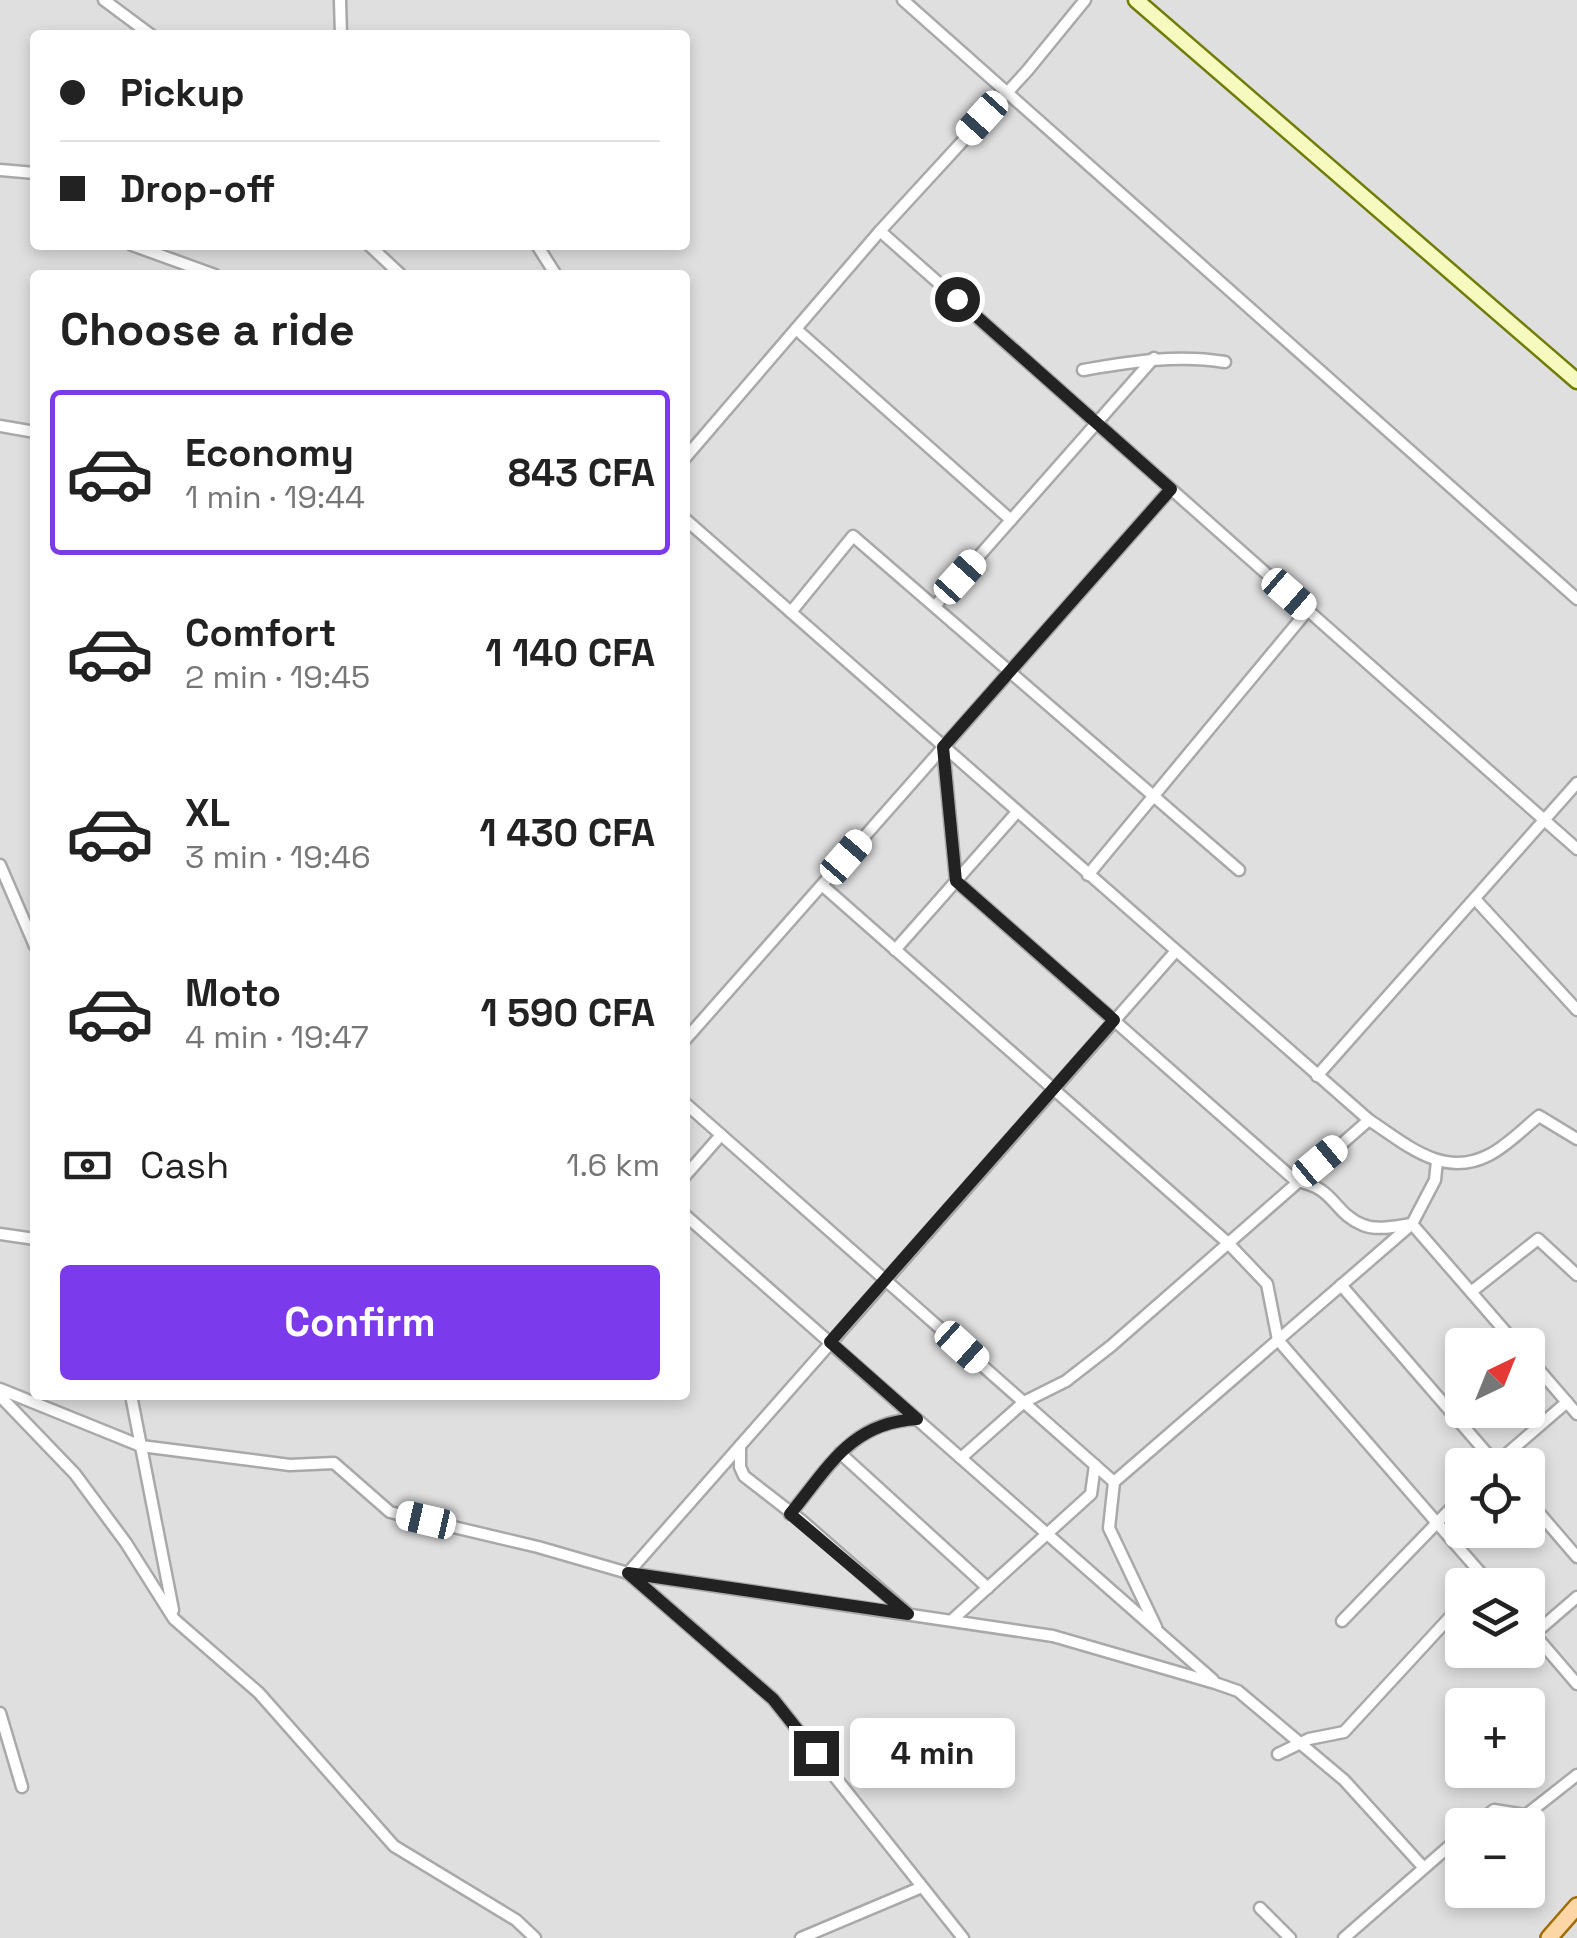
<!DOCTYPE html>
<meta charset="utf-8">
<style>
body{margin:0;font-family:"Space Grotesk",sans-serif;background:#f6f6f6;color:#222;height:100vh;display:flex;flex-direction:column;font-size:38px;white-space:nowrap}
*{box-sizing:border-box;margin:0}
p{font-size:32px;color:#767676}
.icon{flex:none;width:55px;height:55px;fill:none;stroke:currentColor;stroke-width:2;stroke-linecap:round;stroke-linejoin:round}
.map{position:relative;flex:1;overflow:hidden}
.details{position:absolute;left:30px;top:270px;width:660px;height:1130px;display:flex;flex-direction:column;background:#fff;border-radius:10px;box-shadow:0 5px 15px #0003}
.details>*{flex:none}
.banner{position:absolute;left:30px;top:30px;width:660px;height:220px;border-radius:10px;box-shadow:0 5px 15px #0003;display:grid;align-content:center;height:220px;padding:0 30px;background:#fff}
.needle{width:65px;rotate:43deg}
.controls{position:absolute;left:1445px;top:1328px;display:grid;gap:20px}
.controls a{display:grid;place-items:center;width:100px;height:100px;border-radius:10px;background:#fff;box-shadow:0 5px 15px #0003;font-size:50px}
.end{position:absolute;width:45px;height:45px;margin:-22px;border:12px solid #222;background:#fff;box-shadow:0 0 0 5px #fff}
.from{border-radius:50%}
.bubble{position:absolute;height:70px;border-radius:10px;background:#fff;box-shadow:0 5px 15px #0003;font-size:32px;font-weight:800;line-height:70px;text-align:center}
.car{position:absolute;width:30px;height:60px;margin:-30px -15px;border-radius:12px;box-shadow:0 0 8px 2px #0007;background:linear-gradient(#fff 24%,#345 0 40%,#fff 0 76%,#345 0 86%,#fff 0)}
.banner b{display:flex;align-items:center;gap:35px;height:95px;font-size:38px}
.banner b+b{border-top:2px solid #e0e0e0}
.banner i{width:25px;height:25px;background:#222}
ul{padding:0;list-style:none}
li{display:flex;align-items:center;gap:30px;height:165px;margin:0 20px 15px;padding:0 10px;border:5px solid transparent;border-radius:10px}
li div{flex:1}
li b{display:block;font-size:38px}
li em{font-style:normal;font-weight:800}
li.current{border-color:#7c3aed}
li>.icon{width:90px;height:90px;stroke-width:1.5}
h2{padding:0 30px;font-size:45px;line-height:120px}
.pay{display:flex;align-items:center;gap:25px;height:110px;padding:0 30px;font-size:38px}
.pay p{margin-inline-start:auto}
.button{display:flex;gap:20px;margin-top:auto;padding:20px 30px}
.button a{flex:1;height:115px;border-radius:10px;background:#7c3aed;color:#fff;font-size:40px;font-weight:800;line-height:115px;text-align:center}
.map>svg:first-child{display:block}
.residential{fill:#e0dfdf;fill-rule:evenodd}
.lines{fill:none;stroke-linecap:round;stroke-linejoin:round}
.minor-casing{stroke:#a9a9a9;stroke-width:15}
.secondary-casing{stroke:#707d05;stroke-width:19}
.primary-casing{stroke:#a06b00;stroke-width:20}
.minor{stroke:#fff;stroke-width:10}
.secondary{stroke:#f7fabf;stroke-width:14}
.primary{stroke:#fcd6a4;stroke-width:15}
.route{stroke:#222;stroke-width:12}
</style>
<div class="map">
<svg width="1577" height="1938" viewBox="0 0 1577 1938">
<rect width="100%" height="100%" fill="#f2efe9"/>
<!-- residential -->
<path class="residential" d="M0,0H1577V1938H0ZM35,35H685V245H35ZM35,275H685V1395H35ZM1462,1345H1528V1410H1462ZM1462,1465H1528V1530H1462ZM1462,1585H1528V1650H1462ZM1462,1705H1528V1770H1462ZM1462,1825H1528V1890H1462Z"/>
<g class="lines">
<!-- minor casing -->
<g class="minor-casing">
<g id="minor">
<polyline points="104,0 151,35"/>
<polyline points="340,0 341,35"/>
<polyline points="903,0 1577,599"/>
<polyline points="0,170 35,173"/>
<polyline points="880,231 1577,849"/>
<polyline points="132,245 215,275"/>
<polyline points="369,245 401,275"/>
<polyline points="537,245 556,275"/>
<polyline points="796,329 1011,520"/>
<path d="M1083,370C1131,362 1176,354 1225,362"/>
<polyline points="0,426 35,432"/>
<polyline points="685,458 880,231 1027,71 1085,0"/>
<path d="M685,519L1369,1120C1406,1144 1443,1179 1489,1155C1507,1146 1523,1129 1539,1116L1577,1139"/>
<polyline points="935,606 1154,358"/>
<polyline points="791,612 853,536 1239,870"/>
<path d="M943,747L956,881L1296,1181C1335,1187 1333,1213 1363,1225C1378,1231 1396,1226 1412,1224"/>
<polyline points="0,865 35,946"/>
<polyline points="1088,875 1308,610"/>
<polyline points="822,885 1228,1243 1267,1284 1278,1340 1491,1585"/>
<polyline points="1475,899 1577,1010"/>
<polyline points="895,950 1017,812"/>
<polyline points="685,1040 1171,489"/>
<polyline points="1317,1076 1577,783"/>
<polyline points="685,1103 1114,1482"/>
<polyline points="685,1176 721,1135"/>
<polyline points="685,1215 1213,1680"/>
<polyline points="1412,1224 1517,1345"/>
<polyline points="0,1234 35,1239"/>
<polyline points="1341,1285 1497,1465"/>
<polyline points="1471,1292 1538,1239 1577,1275"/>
<polyline points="1528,1357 1577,1414"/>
<polyline points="0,1389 141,1446 290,1465 334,1463 390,1512 538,1547 628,1573 1053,1636 1215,1683 1238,1691 1344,1780 1423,1867"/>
<polyline points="131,1395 173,1610"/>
<polyline points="0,1396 75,1474 126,1543 174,1619 259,1693 394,1846 516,1920 535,1938"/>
<polyline points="740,1446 740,1467 744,1476 802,1521 906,1612"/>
<polyline points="840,1453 988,1588"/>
<polyline points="961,1458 1024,1402 1066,1381 1111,1346 1369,1120"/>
<polyline points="1494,1465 1567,1402"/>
<polyline points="1528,1500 1577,1557"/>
<path d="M790,1514C828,1469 851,1422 916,1419"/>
<polyline points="952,1620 1091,1494 1095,1465"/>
<polyline points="1342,1621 1462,1497"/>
<polyline points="1156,1627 1109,1528 1114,1482 1412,1224 1435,1180 1437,1161"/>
<polyline points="1528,1627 1577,1684"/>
<polyline points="1534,1634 1577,1597"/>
<polyline points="0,1713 22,1787"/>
<polyline points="1278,1754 1309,1739 1344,1732 1462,1604"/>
<polyline points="1475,1825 1494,1810 1526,1815 1577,1775"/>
<polyline points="1260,1908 1290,1938"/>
<polyline points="801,1938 922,1887"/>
<polyline points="963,1938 773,1699 628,1573 1175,952"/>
<polyline points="1344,1938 1462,1835"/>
</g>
</g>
<!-- secondary casing -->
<g class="secondary-casing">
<polyline id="secondary" points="1136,0 1577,381"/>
</g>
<!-- primary casing -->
<g class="primary-casing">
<polyline id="primary" points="1549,1938 1577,1906"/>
</g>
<!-- minor -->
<use href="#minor" class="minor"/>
<!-- secondary -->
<use href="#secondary" class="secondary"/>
<!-- primary -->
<use href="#primary" class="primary"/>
</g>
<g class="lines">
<!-- route -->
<path class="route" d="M816,1753L773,1699L628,1573L908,1614L790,1514C829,1467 850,1423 917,1419L830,1342L1114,1020L956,881L943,747L1171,489L957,299"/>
</g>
</svg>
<div class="controls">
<a><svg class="needle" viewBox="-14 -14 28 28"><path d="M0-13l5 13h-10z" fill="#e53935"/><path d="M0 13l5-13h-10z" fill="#767676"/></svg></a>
<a><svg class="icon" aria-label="locate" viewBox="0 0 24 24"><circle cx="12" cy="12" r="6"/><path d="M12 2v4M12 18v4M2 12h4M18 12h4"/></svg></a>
<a><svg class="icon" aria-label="layers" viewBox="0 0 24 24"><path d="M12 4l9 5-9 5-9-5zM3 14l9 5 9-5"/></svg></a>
<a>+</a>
<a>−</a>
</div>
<i class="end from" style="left:957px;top:299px"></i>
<i class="end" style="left:816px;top:1753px"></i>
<div class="bubble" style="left:850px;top:1718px;width:165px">4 min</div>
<i class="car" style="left:982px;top:118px;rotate:222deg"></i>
<i class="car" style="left:960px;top:577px;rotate:42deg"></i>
<i class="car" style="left:1289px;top:594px;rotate:131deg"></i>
<i class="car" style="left:846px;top:857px;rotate:41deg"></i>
<i class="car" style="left:1320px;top:1161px;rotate:50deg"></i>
<i class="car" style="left:962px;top:1347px;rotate:132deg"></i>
<i class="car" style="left:426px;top:1520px;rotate:283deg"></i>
<div class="banner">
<b><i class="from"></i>Pickup</b>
<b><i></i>Drop-off</b>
</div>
<section class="details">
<h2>Choose a ride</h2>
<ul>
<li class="current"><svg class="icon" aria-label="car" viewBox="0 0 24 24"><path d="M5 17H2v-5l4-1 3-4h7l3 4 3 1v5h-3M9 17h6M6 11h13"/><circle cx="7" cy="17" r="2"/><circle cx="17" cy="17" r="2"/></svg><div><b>Economy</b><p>1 min · 19:44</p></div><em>843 CFA</em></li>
<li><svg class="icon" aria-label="car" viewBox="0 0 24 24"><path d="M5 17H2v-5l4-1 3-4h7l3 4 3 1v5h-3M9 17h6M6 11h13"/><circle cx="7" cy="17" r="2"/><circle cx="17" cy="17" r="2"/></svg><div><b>Comfort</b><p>2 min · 19:45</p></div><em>1 140 CFA</em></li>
<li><svg class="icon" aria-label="car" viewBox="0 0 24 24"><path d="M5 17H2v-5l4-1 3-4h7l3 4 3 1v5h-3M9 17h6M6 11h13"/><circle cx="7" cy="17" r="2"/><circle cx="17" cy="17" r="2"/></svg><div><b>XL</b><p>3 min · 19:46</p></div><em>1 430 CFA</em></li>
<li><svg class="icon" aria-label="car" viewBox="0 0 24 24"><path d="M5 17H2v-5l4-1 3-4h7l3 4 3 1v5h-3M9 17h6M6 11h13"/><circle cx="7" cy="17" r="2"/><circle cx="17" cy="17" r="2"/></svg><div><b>Moto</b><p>4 min · 19:47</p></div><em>1 590 CFA</em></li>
</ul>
<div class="pay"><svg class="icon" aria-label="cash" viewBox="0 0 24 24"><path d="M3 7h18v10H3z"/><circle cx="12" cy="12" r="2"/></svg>Cash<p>1.6 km</p></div>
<div class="button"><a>Confirm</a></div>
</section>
</div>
